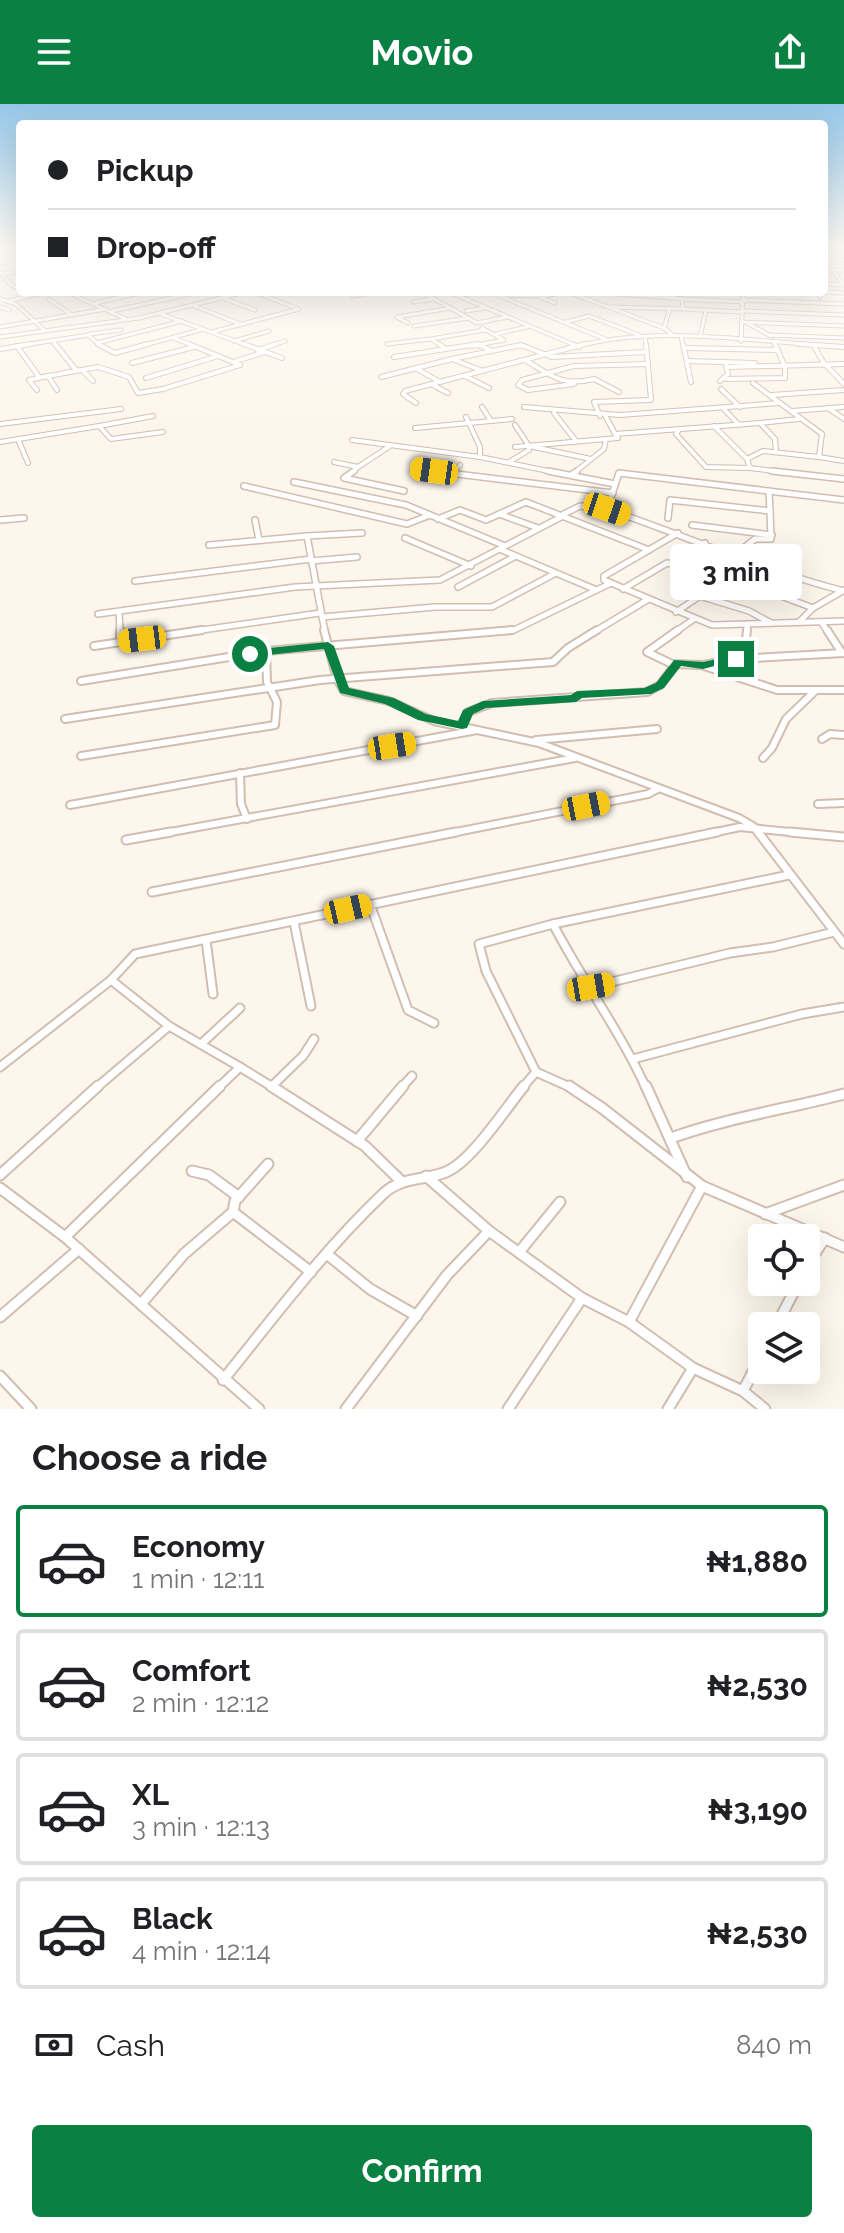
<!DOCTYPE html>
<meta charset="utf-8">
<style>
body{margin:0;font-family:Raleway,sans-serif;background:#f2f2f2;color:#202124;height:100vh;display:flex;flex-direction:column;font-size:30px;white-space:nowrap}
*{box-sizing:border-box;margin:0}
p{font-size:26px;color:#757577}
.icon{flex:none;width:44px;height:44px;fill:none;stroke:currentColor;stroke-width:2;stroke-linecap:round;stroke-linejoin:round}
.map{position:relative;height:1305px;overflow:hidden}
.sheet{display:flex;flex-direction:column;background:#fff;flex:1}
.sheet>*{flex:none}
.top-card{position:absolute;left:16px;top:16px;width:812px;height:176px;border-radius:8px;box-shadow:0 8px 32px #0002;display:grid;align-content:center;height:176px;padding:0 32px;background:#fff}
.buttons{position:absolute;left:748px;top:1120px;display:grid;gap:16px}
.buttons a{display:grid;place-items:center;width:72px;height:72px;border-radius:8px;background:#fff;box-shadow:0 8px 32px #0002;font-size:40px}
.end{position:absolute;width:36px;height:36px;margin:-18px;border:10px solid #0b8043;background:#fff;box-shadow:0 0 0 4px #fff}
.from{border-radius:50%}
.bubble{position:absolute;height:56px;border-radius:8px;background:#fff;box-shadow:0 8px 32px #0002;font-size:26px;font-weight:700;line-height:56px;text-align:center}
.car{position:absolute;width:24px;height:48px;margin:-24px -12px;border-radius:10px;box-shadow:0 0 6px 2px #0007;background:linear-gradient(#f5c518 24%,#345 0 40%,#f5c518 0 76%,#345 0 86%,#f5c518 0)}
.top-card b{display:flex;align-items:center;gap:28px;height:76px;font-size:30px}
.top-card b+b{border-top:2px solid #e0e0e0}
.top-card i{width:20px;height:20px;background:#202124}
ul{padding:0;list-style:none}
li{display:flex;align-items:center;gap:24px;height:112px;margin:0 16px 12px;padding:0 16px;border:4px solid #e0e0e0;border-radius:8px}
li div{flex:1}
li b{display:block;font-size:30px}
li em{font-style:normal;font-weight:700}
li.selected{border-color:#0b8043}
li>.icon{width:72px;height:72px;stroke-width:1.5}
h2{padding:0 32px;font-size:36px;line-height:96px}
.pay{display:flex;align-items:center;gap:20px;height:88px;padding:0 32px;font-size:30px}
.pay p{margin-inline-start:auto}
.action{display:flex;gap:16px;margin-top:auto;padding:16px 32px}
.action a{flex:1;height:92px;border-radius:8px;background:#0b8043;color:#fff;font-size:32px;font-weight:700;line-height:92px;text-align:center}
header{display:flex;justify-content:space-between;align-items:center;height:104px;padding:0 32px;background:#0b8043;color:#fff;font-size:36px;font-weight:700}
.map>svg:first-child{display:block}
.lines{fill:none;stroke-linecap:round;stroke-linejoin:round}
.street-far5-casing{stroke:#d1beb0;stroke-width:5}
.street-far4-casing{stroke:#d1beb0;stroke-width:6}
.street-far3-casing{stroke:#d1beb0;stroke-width:8}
.street-far2-casing{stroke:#d1beb0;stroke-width:10}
.street-far1-casing{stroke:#d1beb0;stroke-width:11}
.street-casing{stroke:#d1beb0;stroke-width:13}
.street-far5{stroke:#fff;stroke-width:3}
.street-far4{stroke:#fff;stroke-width:4}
.street-far3{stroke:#fff;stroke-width:5}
.street-far2{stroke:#fff;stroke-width:6}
.street-far1{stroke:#fff;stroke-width:7}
.street{stroke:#fff;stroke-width:9}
.route{fill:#0b8043}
</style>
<header><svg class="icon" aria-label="menu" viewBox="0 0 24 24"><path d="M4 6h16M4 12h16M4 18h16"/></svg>Movio<svg class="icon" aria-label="share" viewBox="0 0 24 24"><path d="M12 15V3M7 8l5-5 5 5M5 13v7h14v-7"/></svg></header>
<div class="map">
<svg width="844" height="1305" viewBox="0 0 844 1305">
<rect width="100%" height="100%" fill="#fdf6ec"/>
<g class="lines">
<!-- street-far5 casing -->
<g class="street-far5-casing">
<g id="street-far5">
<polyline points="841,141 844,147"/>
<polyline points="0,150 20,146"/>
<polyline points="824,158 844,180"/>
<polyline points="824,158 844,156"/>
<polyline points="0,159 20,155"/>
<polyline points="830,166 844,166"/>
<polyline points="0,168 11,181 20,185"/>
<polyline points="3,170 20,167"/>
<polyline points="824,180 844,181"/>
<polyline points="67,188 126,215"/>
<polyline points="422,188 477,219 507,213"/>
<polyline points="449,188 577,242"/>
<polyline points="490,188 605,235"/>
<polyline points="568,188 664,224 674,232"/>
<polyline points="673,188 673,194 682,195 683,205 742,208"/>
<polyline points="817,188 820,193"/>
<polyline points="824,188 844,189"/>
<polyline points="605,189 673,194"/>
<polyline points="426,191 439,188"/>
<polyline points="460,191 487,188"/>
<polyline points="501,191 543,192 568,188"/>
<polyline points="353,192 378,188"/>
<polyline points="223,194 255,206"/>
<polyline points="542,194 555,199"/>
<polyline points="0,195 16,200 44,226"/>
<polyline points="49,195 72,211"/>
<polyline points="682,195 744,198"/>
<polyline points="744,196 844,200"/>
<polyline points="8,197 47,188"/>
<polyline points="413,198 433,195"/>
<polyline points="96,199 143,188"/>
<polyline points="192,201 240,220"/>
<polyline points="0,203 9,206"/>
<polyline points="611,203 683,205"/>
<polyline points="112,207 199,188"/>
<polyline points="466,207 485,204"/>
<polyline points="742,207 844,211"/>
<polyline points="161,210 249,242"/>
<polyline points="566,218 589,212 639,231"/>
<polyline points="741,218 844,222"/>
<polyline points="408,219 397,213 451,204"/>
<polyline points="749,220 771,232"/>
<polyline points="414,222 469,214"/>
<polyline points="0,223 106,205"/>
<polyline points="482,224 504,236 482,240"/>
<polyline points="664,224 670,204"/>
<polyline points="212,228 299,205 254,188"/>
<polyline points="90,230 121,226"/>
<polyline points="496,230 527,223"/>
<polyline points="88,231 101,242"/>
<polyline points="770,231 844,234"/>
<polyline points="681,232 683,242"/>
<polyline points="0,233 139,214 246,188"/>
<polyline points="645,233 646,242"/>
<polyline points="700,233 706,206"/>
<polyline points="174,234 194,242"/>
<polyline points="53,237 57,242"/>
<polyline points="234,237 269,227"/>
<polyline points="741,237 743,189"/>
<polyline points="97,239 182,217"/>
<polyline points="387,240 431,235"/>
<polyline points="18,242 88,231"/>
<polyline points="141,242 204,225"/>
<polyline points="270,242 285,237"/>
<polyline points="442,242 431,235 485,226"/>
<polyline points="465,242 482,242"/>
<polyline points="516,242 524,242"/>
<path d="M578,242C658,221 748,237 830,242"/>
</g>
</g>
<!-- street-far4 casing -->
<g class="street-far4-casing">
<g id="street-far4">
<polyline points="55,240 76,266"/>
<polyline points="98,240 115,249 148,240"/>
<polyline points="189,240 240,261"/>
<polyline points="244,240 282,254"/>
<polyline points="439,240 443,243"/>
<polyline points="478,240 492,247"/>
<polyline points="572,240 579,243"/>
<polyline points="683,240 691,278"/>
<polyline points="799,240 844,243"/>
<polyline points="17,242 39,273"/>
<polyline points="814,242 823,258 844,280"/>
<polyline points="685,244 778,246"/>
<polyline points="0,245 31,240"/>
<polyline points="258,246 276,240"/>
<polyline points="394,253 478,240"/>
<path d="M525,256C552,272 562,283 594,275L619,288"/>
<polyline points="236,257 265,248"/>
<polyline points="687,257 755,259"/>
<polyline points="132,259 194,243"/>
<polyline points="729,263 844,260"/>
<polyline points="417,265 440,278"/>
<polyline points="82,266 93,277"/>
<polyline points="483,267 452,255 521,241 552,253 646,248"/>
<polyline points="48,272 98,263 129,273 138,289 163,285 240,261"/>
<polyline points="465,272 489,284"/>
<polyline points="381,273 452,255"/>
<polyline points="146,274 218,252"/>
<polyline points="726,275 785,274 785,263 775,240"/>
<polyline points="720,277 728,270 726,261"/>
<polyline points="431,280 448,289"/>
<polyline points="574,280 528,286 518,281 522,276 574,262 648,260"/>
<polyline points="721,285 740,303"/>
<polyline points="37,286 29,276 48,272 57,286"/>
<polyline points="772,291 844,286"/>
<polyline points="416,299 403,290 405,287 585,240"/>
<polyline points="482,303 491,317"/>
<polyline points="524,303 620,311 780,299"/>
<polyline points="723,304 738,320"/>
<polyline points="828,304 844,315"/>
<polyline points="792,307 844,303"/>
<polyline points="554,309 576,337"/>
<polyline points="605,311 615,330"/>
<polyline points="600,312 594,298 651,296 646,240"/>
<polyline points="466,313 469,319 512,315"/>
<polyline points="0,320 121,305"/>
<polyline points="515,321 529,342 591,355"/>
<polyline points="99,322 153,312"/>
<polyline points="714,322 747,355 750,364 789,369"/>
<polyline points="415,324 469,319 480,343 480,353"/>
<polyline points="679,326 676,330 706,363 750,364"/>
<polyline points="18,335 28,359"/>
<polyline points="606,335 618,334 615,330 760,319"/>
<polyline points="352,336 480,353 558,369"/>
<polyline points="0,338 99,322 111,335 163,328"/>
<polyline points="515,343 606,335 604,345 574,369"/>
<polyline points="776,348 775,335 760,319 799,315"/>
<polyline points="819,353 844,357"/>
<polyline points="747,355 763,347 819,353 822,330 753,279"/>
<polyline points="334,358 358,363 390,342"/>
<polyline points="509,358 529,346 529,342"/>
<polyline points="418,364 443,369"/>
<polyline points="351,369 358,363"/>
<polyline points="452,369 460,361"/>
</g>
</g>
<!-- street-far3 casing -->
<g class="street-far3-casing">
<g id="street-far3">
<polyline points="354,367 344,374 404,387"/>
<polyline points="432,367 613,389"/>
<polyline points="548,367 615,380"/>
<polyline points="772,367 844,375"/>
<polyline points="451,369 454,367"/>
<polyline points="571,371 577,367"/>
<polyline points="294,378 406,401 505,442"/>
<polyline points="244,382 407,420 430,411"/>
<path d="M607,405C685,432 761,465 840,486"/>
<polyline points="499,410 538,424"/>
<polyline points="560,412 580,402 607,405 619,369 844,396"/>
<polyline points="668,414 670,396 770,407 769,387"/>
<polyline points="438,415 460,406 486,416 526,398 649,446"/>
<polyline points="0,416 24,414"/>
<polyline points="255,416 259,436"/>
<polyline points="692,421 772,431"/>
<polyline points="678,429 604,472 604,476 712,521 844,517"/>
<polyline points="307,432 362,429"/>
<polyline points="405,434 471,462"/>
<polyline points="209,441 307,432 325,528"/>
<polyline points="502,446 594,485"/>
<polyline points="736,450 755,435 771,435 770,407"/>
<polyline points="311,457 357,453"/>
<polyline points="743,457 722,470 813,504"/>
<polyline points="671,459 705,439"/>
<polyline points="135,477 311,455"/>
<polyline points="458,483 514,453"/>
<polyline points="623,485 667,459 722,470"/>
<polyline points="700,492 749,507 771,519"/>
<polyline points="119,508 120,528"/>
<polyline points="676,508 700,492 701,485 717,470"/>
<polyline points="98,510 295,483 440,476 561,413"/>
<polyline points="322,513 435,503 492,503 554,470"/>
<polyline points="799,518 813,504 844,486"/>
<polyline points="822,519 828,528"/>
<polyline points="188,528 320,509"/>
<polyline points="488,528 514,526 611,479"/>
<polyline points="594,528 647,496"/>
<polyline points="675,528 694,515"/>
<polyline points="747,528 747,521"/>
</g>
</g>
<!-- street-far2 casing -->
<g class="street-far2-casing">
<g id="street-far2">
<polyline points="120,526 120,538"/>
<polyline points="324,526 337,575 344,587 389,597 434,617 539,639 739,714 753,722 759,730"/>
<polyline points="678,526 647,548 672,560 703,561 736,555 844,549"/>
<polyline points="827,526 842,549"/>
<polyline points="94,542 202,526"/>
<polyline points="723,554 746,536 747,526"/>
<polyline points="704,562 777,586 844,586"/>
<polyline points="81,577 266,547 512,526"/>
<polyline points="65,615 320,576 553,558 568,544 597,526"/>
<polyline points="462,622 468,608 492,599 647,588 660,581 675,561"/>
<polyline points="822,635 830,630 844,631"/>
<polyline points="536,636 657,625"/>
<polyline points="81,652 275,621 277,598 267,578 266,547"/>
<polyline points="763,654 772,644 786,615 815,587"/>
<polyline points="240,669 241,700 247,715"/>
<polyline points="818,700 844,699"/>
<polyline points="70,701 477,626"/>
<polyline points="160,730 575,654"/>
<polyline points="446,730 648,690 659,684"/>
<polyline points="707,730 740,723 811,730"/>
</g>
</g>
<!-- street-far1 casing -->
<g class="street-far1-casing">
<g id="street-far1">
<polyline points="758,728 844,840"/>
<polyline points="790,728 844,733"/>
<polyline points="126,736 171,728"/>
<polyline points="152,788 456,728"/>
<polyline points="370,800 408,906 434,919"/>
<polyline points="294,818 311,902"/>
<path d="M553,820C582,876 620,927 646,984"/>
<polyline points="206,836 213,890"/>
<polyline points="591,883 730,849 773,843 834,828"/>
<polyline points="169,922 240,963 218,984"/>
<polyline points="201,940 240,904"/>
<polyline points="633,955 802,910 844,903"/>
<polyline points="0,963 111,876 135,850 717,728"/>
<polyline points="240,963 274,984"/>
<polyline points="536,968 486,867 479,840 553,820 789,771"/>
<polyline points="271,983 303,952 314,935"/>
<polyline points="96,984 169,922 111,876"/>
<polyline points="401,984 412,972"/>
<polyline points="522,984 536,968 572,984"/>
</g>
</g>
<!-- street casing -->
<g class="street-casing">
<g id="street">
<polyline points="271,982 365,1042 401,1077"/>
<polyline points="569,982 602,1004 702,1082 629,1218"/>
<polyline points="646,982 687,1073"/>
<path d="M671,1034C727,1014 786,1005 844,990"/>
<polyline points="357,1037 403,982"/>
<polyline points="192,1067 209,1071 239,1093"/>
<polyline points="0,1071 98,982"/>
<polyline points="426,1072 489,1127 582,1194 629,1218 693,1264 743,1287 765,1305"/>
<polyline points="702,1082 844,1143"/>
<polyline points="0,1084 65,1133 259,1305"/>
<polyline points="233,1108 235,1097 268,1060"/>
<polyline points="765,1110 844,1081"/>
<polyline points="65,1133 220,982"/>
<polyline points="520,1147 560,1098"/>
<polyline points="328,1151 370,1185 417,1212"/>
<polyline points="806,1163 825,1134"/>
<polyline points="141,1200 184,1150 233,1108 311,1168"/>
<polyline points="0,1213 79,1145"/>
<polyline points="776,1222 799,1178"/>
<polyline points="0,1272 31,1305"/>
<path d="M223,1276C274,1213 324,1146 383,1090C402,1072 424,1077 446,1068C472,1057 505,1005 524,982"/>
<polyline points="743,1287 762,1250"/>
<polyline points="346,1305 447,1171 489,1127"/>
<polyline points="508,1305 582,1194"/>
<polyline points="668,1305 693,1264"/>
</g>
</g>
<!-- street-far5 -->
<use href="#street-far5" class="street-far5"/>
<!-- street-far4 -->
<use href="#street-far4" class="street-far4"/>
<!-- street-far3 -->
<use href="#street-far3" class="street-far3"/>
<!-- street-far2 -->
<use href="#street-far2" class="street-far2"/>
<!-- street-far1 -->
<use href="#street-far1" class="street-far1"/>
<!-- street -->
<use href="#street" class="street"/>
</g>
<!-- sky -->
<linearGradient id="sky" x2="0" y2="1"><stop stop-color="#97c7e8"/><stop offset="0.44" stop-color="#fefbf6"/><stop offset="1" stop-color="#fefbf6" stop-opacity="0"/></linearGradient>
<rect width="844" height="324" fill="url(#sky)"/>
<!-- route -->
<polygon class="route" points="328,538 334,542 349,584 394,594 426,610 458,617 463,606 483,597 571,591 577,587 644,584 656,579 674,556 703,558 736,551 742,555 703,565 681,562 664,584 651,590 582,594 576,598 486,604 473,610 467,624 462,625 418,616 385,600 340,589 324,545 250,553 244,550 250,546"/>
</svg>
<div class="buttons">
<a><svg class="icon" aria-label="locate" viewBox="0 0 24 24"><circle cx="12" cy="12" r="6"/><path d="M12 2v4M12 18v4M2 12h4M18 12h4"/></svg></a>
<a><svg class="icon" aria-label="layers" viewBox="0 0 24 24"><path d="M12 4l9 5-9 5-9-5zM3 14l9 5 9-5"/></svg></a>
</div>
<i class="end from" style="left:250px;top:550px"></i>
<i class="end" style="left:736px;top:555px"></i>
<div class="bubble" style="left:670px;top:440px;width:132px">3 min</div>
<i class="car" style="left:434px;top:367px;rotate:278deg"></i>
<i class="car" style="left:607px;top:405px;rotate:109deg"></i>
<i class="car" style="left:142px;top:535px;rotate:263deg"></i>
<i class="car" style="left:392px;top:642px;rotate:81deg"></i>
<i class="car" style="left:586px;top:702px;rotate:79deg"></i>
<i class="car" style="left:348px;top:805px;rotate:77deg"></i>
<i class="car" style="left:591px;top:883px;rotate:80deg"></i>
<div class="top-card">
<b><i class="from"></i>Pickup</b>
<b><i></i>Drop-off</b>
</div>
</div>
<section class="sheet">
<h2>Choose a ride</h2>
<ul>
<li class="selected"><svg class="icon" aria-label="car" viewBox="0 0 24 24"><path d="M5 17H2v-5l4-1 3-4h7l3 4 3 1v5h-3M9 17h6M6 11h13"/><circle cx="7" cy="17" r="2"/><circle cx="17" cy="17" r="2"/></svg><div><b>Economy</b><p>1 min · 12:11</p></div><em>₦1,880</em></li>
<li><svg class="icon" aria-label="car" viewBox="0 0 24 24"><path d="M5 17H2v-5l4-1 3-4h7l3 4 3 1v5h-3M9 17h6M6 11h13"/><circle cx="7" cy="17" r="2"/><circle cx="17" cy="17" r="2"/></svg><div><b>Comfort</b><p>2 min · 12:12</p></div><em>₦2,530</em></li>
<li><svg class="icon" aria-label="car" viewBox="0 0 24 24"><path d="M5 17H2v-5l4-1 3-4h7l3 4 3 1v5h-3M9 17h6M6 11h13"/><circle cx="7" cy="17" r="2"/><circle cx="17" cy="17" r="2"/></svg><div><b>XL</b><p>3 min · 12:13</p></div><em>₦3,190</em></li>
<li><svg class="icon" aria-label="car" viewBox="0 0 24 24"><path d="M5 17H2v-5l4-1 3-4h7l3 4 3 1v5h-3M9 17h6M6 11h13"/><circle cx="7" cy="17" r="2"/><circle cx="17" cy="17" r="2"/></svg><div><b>Black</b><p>4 min · 12:14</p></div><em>₦2,530</em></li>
</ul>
<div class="pay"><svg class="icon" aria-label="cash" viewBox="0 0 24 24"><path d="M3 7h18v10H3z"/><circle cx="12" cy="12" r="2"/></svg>Cash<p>840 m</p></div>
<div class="action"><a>Confirm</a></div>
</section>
